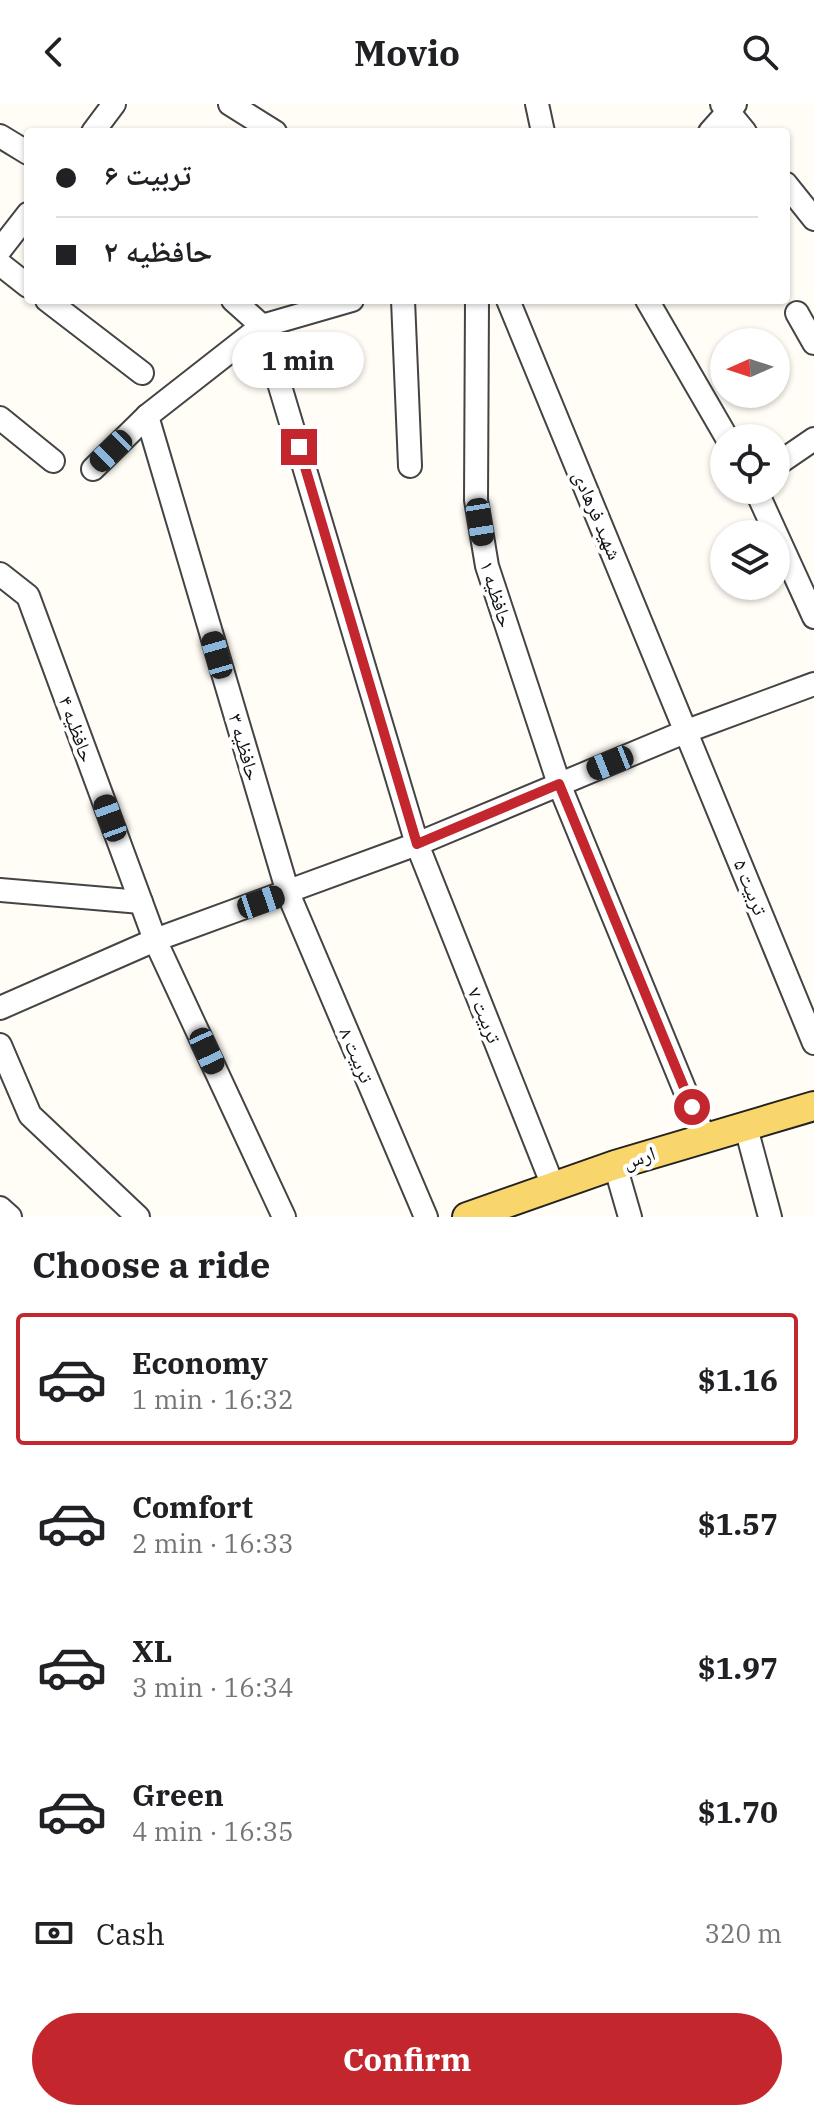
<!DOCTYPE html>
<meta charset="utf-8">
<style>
body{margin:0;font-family:"IBM Plex Serif","Noto Naskh Arabic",serif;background:#f6f6f6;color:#202124;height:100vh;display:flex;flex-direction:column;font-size:30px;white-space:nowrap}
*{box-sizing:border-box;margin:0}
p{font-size:26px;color:#757577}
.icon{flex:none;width:44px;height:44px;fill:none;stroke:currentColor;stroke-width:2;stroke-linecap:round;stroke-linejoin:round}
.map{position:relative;height:1113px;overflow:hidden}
.side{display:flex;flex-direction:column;background:#fff;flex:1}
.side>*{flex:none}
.hud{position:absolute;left:24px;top:24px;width:766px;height:176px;border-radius:8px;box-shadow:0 2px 6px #0004;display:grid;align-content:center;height:176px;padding:0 32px;background:#fff}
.needle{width:52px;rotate:267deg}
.controls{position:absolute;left:710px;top:224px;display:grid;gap:16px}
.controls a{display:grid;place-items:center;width:80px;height:80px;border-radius:50%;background:#fff;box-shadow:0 2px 6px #0004;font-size:40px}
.end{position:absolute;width:36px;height:36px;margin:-18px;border:10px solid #c4262e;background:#fff;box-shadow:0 0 0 4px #fff}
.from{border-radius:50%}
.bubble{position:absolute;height:56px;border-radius:28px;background:#fff;box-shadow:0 2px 6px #0004;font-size:26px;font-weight:700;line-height:56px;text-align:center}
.car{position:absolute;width:24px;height:48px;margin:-24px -12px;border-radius:10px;box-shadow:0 0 6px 2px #0007;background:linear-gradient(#222 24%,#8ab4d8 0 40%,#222 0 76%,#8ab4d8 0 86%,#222 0)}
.hud b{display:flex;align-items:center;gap:28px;height:76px;font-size:30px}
.hud b+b{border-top:2px solid #e0e0e0}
.hud i{width:20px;height:20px;background:#202124}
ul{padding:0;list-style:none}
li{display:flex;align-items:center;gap:24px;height:132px;margin:0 16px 12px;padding:0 16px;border:4px solid transparent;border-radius:8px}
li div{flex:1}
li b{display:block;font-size:30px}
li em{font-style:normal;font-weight:700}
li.selected{border-color:#c4262e}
li>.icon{width:72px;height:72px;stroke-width:1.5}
h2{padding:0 32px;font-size:36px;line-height:96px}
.pay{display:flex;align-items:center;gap:20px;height:88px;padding:0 32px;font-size:30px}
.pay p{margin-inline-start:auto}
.cta{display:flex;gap:16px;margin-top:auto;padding:16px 32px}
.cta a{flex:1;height:92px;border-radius:48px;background:#c4262e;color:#fff;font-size:32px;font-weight:700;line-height:92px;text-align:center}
header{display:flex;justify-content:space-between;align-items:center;height:104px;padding:0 32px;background:#fff;font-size:36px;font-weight:700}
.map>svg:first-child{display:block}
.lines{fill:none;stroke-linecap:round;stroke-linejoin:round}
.minor-casing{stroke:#444;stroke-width:26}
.major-casing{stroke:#222;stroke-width:32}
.minor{stroke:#fff;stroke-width:22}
.major{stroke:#f9d66b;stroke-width:28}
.route{stroke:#c4262e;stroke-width:10}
.labels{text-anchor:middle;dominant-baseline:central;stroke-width:8;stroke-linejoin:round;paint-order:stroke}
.street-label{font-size:20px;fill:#111;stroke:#fff}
</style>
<header><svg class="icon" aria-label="back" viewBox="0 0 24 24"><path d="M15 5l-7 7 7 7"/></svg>Movio<svg class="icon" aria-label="search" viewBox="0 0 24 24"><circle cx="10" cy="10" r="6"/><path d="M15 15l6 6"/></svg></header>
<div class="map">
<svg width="814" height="1113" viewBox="0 0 814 1113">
<rect width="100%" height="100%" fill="#fffdf5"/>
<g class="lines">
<!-- minor casing -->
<g class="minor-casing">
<g id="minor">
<polyline points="230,0 275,28"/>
<polyline points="537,0 543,28"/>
<polyline points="722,0 745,28"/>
<polyline points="93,28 114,0"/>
<polyline points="710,28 735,0"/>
<polyline points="0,32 28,49"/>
<polyline points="786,80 814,115"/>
<polyline points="0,146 28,110"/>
<polyline points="0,160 28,182"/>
<polyline points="47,196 142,269"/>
<polyline points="233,196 262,222 417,740 553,1082"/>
<polyline points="403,196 410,362"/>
<polyline points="477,196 476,396 487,462 559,680 704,1033"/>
<polyline points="508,196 814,939"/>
<polyline points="647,196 727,334"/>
<polyline points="797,209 814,239"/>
<polyline points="147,312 288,789 426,1113"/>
<polyline points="0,314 53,357"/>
<polyline points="776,361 814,335"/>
<polyline points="93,365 147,312 262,222 352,196"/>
<polyline points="756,386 814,513"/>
<polyline points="0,470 28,492 155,836 284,1113"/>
<polyline points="0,786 141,798"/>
<polyline points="0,904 155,836 417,740 687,627 814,580"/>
<polyline points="0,941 30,1011 138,1113"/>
<polyline points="745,1020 770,1113"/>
<polyline points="615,1061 630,1113"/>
<polyline points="0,1104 10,1113"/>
</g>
</g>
<!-- major casing -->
<g class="major-casing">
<polyline id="major" points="467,1113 615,1061 814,1002"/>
</g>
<!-- minor -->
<use href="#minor" class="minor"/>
<!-- major -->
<use href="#major" class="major"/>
</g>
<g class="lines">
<!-- route -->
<polyline class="route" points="299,343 417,740 559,680 692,1003"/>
</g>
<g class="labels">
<!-- street labels -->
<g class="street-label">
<text transform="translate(598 411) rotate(67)">شهید فرهادی</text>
<text transform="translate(497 490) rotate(73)">حافظیه ۱</text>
<text transform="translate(77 625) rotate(70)">حافظیه ۴</text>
<text transform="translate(245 643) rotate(74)">حافظیه ۳</text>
<text transform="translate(751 783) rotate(68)">تربیت ۵</text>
<text transform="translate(485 911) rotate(68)">تربیت ۷</text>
<text transform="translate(357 951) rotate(67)">تربیت ۸</text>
<text transform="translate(639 1053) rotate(-18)">ارس</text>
</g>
</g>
</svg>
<div class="controls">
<a><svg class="needle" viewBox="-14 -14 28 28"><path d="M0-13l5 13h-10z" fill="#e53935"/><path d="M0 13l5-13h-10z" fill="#757577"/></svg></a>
<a><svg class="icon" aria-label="locate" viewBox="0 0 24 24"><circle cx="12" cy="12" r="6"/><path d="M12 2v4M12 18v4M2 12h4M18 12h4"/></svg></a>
<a><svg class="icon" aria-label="layers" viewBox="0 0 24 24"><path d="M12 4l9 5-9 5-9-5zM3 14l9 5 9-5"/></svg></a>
</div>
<i class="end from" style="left:692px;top:1003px"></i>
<i class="end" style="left:299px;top:343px"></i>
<div class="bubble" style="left:232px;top:228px;width:132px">1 min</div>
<i class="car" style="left:111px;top:347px;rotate:226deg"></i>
<i class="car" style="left:480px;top:418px;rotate:171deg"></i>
<i class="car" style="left:217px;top:551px;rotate:344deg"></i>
<i class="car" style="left:610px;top:659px;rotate:248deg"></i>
<i class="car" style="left:110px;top:714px;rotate:340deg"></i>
<i class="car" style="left:261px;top:798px;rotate:71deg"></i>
<i class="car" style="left:207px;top:947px;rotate:155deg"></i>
<div class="hud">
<b><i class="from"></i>تربیت ۶</b>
<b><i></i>حافظیه ۲</b>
</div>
</div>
<section class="side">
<h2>Choose a ride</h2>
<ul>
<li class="selected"><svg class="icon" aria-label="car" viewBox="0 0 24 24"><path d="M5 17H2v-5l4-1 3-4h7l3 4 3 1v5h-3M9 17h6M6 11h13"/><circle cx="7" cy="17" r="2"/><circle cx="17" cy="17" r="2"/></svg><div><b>Economy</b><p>1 min · 16:32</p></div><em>$1.16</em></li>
<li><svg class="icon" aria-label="car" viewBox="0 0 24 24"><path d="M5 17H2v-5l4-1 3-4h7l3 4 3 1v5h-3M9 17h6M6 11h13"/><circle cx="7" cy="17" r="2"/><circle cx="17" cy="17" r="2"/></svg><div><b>Comfort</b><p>2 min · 16:33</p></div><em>$1.57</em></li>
<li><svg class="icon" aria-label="car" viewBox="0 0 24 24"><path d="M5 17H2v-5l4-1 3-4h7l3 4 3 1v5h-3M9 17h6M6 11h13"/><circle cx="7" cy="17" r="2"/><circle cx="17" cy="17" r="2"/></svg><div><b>XL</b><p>3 min · 16:34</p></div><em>$1.97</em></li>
<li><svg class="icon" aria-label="car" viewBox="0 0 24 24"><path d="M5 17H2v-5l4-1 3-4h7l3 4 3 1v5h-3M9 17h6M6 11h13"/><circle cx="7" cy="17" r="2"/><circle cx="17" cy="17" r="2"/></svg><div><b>Green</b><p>4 min · 16:35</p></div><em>$1.70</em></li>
</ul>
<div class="pay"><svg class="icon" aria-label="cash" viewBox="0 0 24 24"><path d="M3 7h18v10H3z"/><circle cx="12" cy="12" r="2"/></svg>Cash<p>320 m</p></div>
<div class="cta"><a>Confirm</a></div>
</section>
